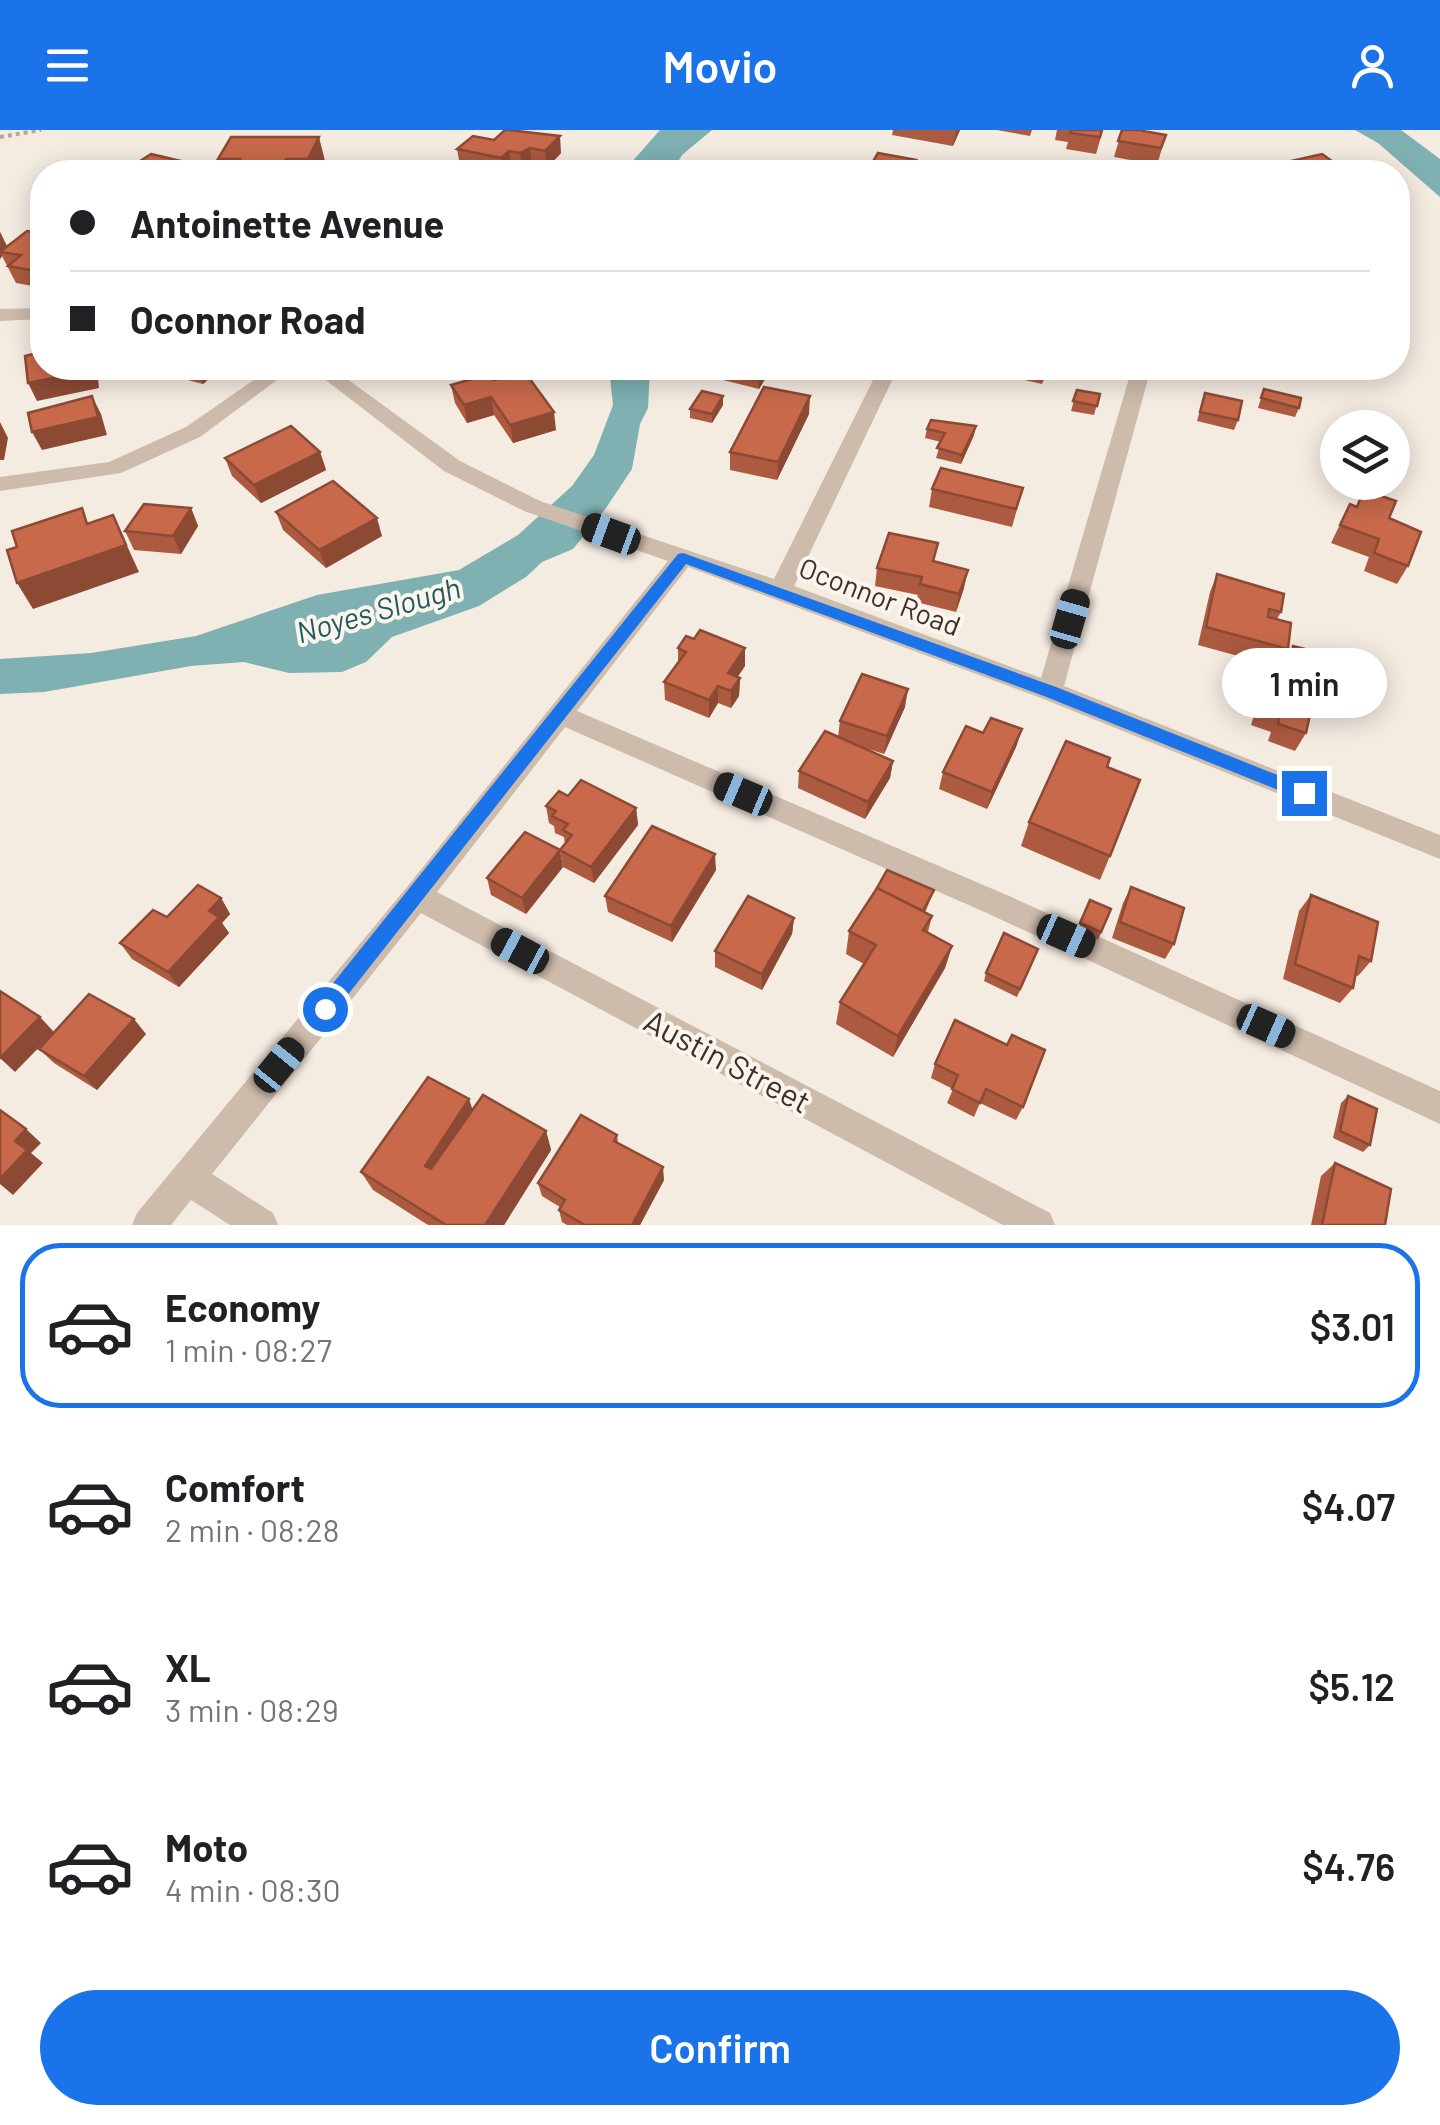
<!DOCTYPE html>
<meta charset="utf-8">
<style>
body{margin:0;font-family:Barlow,sans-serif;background:#f2f2f2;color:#202124;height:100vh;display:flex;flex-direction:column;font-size:38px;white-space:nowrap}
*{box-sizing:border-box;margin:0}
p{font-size:32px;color:#757577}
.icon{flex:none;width:55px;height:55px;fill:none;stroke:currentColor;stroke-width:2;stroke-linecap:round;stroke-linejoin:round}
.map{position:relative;height:1095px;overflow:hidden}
.drawer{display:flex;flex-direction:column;background:#fff;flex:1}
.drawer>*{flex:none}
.banner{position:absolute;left:30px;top:30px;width:1380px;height:220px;border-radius:40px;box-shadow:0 5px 25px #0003;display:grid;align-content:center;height:220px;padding:0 40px;background:#fff}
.buttons{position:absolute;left:1320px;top:280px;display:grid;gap:20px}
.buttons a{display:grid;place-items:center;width:90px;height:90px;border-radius:50%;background:#fff;box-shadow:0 5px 25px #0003;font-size:50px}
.end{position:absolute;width:45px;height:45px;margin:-22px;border:12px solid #1a73e8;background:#fff;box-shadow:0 0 0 5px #fff}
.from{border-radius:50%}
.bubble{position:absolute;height:70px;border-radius:35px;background:#fff;box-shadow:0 5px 25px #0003;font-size:32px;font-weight:600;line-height:70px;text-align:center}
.car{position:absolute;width:30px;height:60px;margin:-30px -15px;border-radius:12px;box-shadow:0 0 8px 2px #0007;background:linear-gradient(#222 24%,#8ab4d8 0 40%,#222 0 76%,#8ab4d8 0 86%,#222 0)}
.banner b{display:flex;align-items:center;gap:35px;height:95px;font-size:38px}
.banner b+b{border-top:2px solid #e0e0e0}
.banner i{width:25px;height:25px;background:#202124}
ul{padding:18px 0 0;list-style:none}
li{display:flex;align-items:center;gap:30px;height:165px;margin:0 20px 15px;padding:0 20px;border:5px solid transparent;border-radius:40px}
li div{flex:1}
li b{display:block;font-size:38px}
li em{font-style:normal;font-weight:600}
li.on{border-color:#1a73e8}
li>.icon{width:90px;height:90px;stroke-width:1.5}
.action{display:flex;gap:20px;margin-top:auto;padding:20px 40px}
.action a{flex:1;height:115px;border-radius:60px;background:#1a73e8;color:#fff;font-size:40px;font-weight:600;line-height:115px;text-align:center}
header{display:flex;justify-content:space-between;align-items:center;height:130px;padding:0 40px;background:#1a73e8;color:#fff;font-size:45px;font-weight:600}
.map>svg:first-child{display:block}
.water{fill:#7fb0b2}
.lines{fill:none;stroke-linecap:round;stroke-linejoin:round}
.path{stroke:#b9a596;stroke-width:4;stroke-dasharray:4 4;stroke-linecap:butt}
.minor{fill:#cdbbac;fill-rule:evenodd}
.wall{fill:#ac5a40}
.shaded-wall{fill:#8c4a34}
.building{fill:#c8694b;stroke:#8c4a34;stroke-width:2.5}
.route{fill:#1a73e8}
.labels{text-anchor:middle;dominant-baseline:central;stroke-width:8;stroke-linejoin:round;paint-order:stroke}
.street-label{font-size:28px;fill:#3b302b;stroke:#fbf5ee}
.water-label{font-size:30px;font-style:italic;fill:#1f5a5e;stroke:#fbf5ee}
.near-street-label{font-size:32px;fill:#3b302b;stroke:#fbf5ee}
</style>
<header><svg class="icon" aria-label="menu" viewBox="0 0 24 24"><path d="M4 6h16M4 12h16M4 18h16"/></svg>Movio<svg class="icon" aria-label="person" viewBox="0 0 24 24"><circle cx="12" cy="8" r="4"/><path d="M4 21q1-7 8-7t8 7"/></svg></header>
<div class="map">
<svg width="1440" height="1095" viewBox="0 0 1440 1095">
<rect width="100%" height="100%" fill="#f4ebe1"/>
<!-- water -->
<g class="water">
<polygon points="660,0 712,0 682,25 672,42 623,42"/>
<polygon points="1355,0 1401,0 1440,29 1440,67 1378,13"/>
<polygon points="609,238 650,238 648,278 640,294 632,339 606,378 573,419 542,432 526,447 479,476 392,507 366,532 342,542 289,543 244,532 191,536 44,562 0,564 0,529 91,523 196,506 317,465 459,440 518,405 572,356 594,325 613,275"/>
</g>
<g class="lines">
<!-- path -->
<polyline class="path" points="0,7 41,0"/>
<!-- minor -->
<g class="minor">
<polygon points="42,178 42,189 0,191 0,179"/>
<polygon points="271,238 293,238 200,307 121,343 0,361 0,347 109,332 186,297"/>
<polygon points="310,238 332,238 460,331 540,371 774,449 879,238 898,238 794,456 1041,548 1132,238 1151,238 1064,556 1440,705 1440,729 1041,568 688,437 577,581 1009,766 1440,961 1440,994 989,784 565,597 437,762 1050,1083 1055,1095 1003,1095 421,783 212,1044 273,1083 278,1095 230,1095 191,1070 171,1095 132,1095 137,1083 407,757 668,431 524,381 444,341"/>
</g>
</g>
<!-- wall -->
<g class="wall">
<polygon points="893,0 960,0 953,16 892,5"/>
<polygon points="997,0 1032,0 1030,6"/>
<polygon points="1057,0 1103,0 1096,24 1066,19 1068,12 1055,10"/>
<polygon points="1122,0 1145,0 1144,2 1166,5 1157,35 1114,27"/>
<polygon points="473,6 561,23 547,38 532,35 522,40 511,38 506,42 491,42 460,36 457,19"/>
<polygon points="231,7 325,31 320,42 223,42 218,29"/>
<polygon points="1273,35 1347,42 1270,42"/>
<polygon points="27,101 38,157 16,153 2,126 0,129 0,102 7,117"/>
<polygon points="172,238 221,238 203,254 176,247"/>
<polygon points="698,238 801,238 800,244 765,242 765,249 759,259 699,244"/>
<polygon points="977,238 1049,238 1042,254 977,239"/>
<polygon points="494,250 556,300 513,313 494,285 467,293 455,273 451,255"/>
<polygon points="1264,259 1299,278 1295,287 1258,278"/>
<polygon points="1077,260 1100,264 1094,285 1071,281"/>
<polygon points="1205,263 1238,290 1234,300 1197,291"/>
<polygon points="723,266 723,275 712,293 690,288 690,279"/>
<polygon points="809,284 777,350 730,340 730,322"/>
<polygon points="927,299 974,305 961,334 936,328 941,312 925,308"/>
<polygon points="320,322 326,340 261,373 232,346 225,328"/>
<polygon points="1023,358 1012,397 929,377 932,359"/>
<polygon points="1364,360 1389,388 1408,436 1397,454 1364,441 1369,427 1331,413 1350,374 1356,376"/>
<polygon points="191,378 198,396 181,424 134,420 125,401"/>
<polygon points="276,382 382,406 326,438 283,400"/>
<polygon points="934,432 964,458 956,482 916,472 918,465 875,456 877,438"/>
<polygon points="1217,444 1281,482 1277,489 1288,519 1278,537 1198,515 1210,462"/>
<polygon points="1293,516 1315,543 1310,552 1286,546 1288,525"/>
<polygon points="678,518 745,536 737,547 740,548 739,566 731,578 718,573 709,588 665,570 664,552 678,532"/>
<polygon points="1268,551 1306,603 1295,621 1268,611 1271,602 1251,595 1259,569"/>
<polygon points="905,577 884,624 856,615 893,631 890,648 865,689 798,658 799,641 838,607 840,591"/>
<polygon points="1022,599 1016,617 987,679 939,659 943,642 983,603"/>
<polygon points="568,666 636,678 638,695 594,753 563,737 560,720 565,714 564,707 555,703 554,696 549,693 546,676"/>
<polygon points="1029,692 1110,726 1100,750 1021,716"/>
<polygon points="563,737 526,784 491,765 487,748"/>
<polygon points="716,740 672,812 608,782 605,766"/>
<polygon points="1131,757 1174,814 1165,829 1112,808 1123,773"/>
<polygon points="934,760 925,783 932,786 928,802 952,816 945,838 893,927 836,894 840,872 864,834 846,824 849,801"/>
<polygon points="1311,765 1371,831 1358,846 1355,845 1353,858 1340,873 1283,849 1299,781"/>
<polygon points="221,768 230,784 222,793 229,803 179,857 132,829 120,813 167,787"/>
<polygon points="1090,770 1111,779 1098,810 1077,801"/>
<polygon points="794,788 792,804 762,860 715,837 715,821"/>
<polygon points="1038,819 1017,867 984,851 986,843"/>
<polygon points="146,904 97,960 54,933 39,919"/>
<polygon points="1007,915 1023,977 1016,990 980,973 974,987 947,973 953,959 931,948 935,934"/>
<polygon points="1348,966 1370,1015 1363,1022 1333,1008 1341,973"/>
<polygon points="473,980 546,1001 551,1020 504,1095 428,1095 373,1060 361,1042"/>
<polygon points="617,1005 618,1013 664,1050 640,1095 567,1095 562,1092 559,1080 560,1077 542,1066 538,1053"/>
<polygon points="1335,1033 1385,1095 1311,1095 1321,1046"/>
</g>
<!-- shaded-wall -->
<g class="shaded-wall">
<polygon points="956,0 960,0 953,16"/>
<polygon points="560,6 561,23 547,38 545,21"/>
<polygon points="319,7 325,31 320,42 312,42 308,29"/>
<polygon points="530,18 532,35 522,40 520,23"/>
<polygon points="509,21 511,38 506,42 503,42 501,28"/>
<polygon points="286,29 290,42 285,42 283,36"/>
<polygon points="189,33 192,42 178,42"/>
<polygon points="0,102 8,118 0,122 2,126 0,129"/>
<polygon points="42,129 42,153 38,157 30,140"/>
<polygon points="91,238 97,238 99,258 37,271 28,253"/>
<polygon points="197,238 221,238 203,254"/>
<polygon points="479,238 505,238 480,244"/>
<polygon points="765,240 765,249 759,259 759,250"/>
<polygon points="92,266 101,284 107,305 42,320 32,302"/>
<polygon points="723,266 723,275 712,293 712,284"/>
<polygon points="810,266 809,284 777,350 778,332"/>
<polygon points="491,267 494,285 467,293 464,275"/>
<polygon points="554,282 556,300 513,313 510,295"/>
<polygon points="0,292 8,308 4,330 0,330"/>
<polygon points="976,296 974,305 961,334 962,325"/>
<polygon points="320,322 326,340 261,373 254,355"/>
<polygon points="191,378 198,396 181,424 173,406"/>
<polygon points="113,385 139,442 33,479 17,453"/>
<polygon points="377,388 382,406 326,438 319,420"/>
<polygon points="968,440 964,458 956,482 959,464"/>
<polygon points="745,518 745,536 728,561 728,543"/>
<polygon points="740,548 739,566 731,578 731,561"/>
<polygon points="718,556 718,573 709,588 709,570"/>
<polygon points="908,559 905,577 884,624 887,606"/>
<polygon points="1022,599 1016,617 987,679 992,662"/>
<polygon points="893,631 890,648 865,689 868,672"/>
<polygon points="636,678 638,695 594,753 591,737"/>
<polygon points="560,720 563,737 526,784 522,768"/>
<polygon points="715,724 716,740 672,812 671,796"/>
<polygon points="221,768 230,784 222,793 229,803 179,857 168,842 209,781"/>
<polygon points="794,788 792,804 762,860 762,844"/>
<polygon points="952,816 945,838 893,927 898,906"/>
<polygon points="40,887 54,902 15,942 0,928"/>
<polygon points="134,889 146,904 97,960 84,946"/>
<polygon points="469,969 476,990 435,1054 425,1036"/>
<polygon points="26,999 41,1013 31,1023 43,1033 13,1065 0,1054 0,1049 15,1011"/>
<polygon points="546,1001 551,1020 504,1095 485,1095"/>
<polygon points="663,1037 664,1050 640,1095 632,1095"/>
</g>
<!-- building -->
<g class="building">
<polygon points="505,0 509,0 560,6 545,21 530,18 520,23 509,21 501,28 457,19 473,6 494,10"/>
<polygon points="1071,0 1102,0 1100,7 1070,3"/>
<polygon points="1122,0 1144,0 1143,1 1166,5 1161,18 1118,11"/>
<polygon points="231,7 319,7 308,29 286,29 283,36 236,36 240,29 218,29"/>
<polygon points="878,23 916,30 908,42 855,42 861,33 871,35"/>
<polygon points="151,24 189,33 178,42 123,42"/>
<polygon points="1322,24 1347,42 1284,42 1273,35"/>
<polygon points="27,101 42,104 42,129 30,140 8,136 21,125 0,122"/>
<polygon points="42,222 42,238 91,238 91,240 28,253 25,226"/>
<polygon points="708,238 755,238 765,240 759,250"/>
<polygon points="524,241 554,282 510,295 491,267 464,275 451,255 490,244 494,250"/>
<polygon points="764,257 810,266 778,332 730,322"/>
<polygon points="1264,259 1301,268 1299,278 1261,268"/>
<polygon points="1077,260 1100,264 1097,276 1073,271"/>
<polygon points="702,261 723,266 712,284 690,279"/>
<polygon points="1205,263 1242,271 1238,290 1200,282"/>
<polygon points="92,266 98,287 32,302 28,283"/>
<polygon points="931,290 976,296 962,325 937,318 945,303 927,299"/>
<polygon points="291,296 320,322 254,355 225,328"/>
<polygon points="941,338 1023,358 1016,379 932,359"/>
<polygon points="333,351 377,388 319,420 276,382"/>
<polygon points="1364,360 1396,371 1389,388 1421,402 1408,436 1374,423 1379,409 1340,395 1350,374 1357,377"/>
<polygon points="144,374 191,378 173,406 125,401"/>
<polygon points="82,378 87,394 113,385 126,415 17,453 7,420 17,417 12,401"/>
<polygon points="889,403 938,413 933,431 968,440 959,464 920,454 922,447 877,438"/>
<polygon points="1217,444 1284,464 1281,482 1269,479 1268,487 1291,493 1288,519 1206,497"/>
<polygon points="700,500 745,518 728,543 740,548 731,561 718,556 709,570 664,552 686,522 678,518 686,506 694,509"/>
<polygon points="1293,516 1317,522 1315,543 1290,537"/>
<polygon points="862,544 908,559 887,606 840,591"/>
<polygon points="1268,551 1314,566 1306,603 1278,594 1280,584 1260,577"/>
<polygon points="991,588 1022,599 992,662 943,642 966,596 983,603"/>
<polygon points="825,601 893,631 868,672 799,641"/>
<polygon points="1066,611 1110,628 1107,637 1140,650 1110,726 1029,692"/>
<polygon points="581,650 636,678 591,737 560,720 572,705 563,700 568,694 552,686 556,681 546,676 559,661 568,666"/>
<polygon points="652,696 715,724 671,796 605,766"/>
<polygon points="525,702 560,720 522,768 487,748"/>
<polygon points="887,740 934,760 923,781 877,758"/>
<polygon points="198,755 221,768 209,781 219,787 168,842 120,813 153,780 167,787"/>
<polygon points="1131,757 1184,778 1174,814 1120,792"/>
<polygon points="877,758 932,786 923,800 952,816 898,906 840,872 876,815 849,801"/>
<polygon points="1311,765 1378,792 1371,831 1359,826 1353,858 1295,834"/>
<polygon points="748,766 794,788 762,844 715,821"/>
<polygon points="1090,770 1111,779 1101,802 1080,793"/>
<polygon points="1004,803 1038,819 1020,859 986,843"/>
<polygon points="0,861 40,887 0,928"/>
<polygon points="89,864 134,889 84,946 39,919"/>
<polygon points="955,890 1007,915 1012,905 1045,920 1023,977 986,959 980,973 952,959 958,945 935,934"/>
<polygon points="428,947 469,969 425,1036 431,1039 483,965 546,1001 485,1095 446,1095 361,1042"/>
<polygon points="1348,966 1377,979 1370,1015 1340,1001"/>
<polygon points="0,980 26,999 15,1011 27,1020 0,1049"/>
<polygon points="581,985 617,1005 614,1011 663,1037 632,1095 585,1095 559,1080 565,1070 538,1053"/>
<polygon points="1335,1033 1391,1059 1385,1095 1322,1095"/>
</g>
<!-- route -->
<polygon class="route" points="683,423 1056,557 1310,658 1313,663 1304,670 1298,668 1044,566 686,434 332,885 318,885 318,872 678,424"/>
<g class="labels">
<!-- street labels -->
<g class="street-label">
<text transform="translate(880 466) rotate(21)">Oconnor Road</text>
</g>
<!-- water labels -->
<g class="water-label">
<text transform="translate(378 479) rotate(-16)">Noyes Slough</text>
</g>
<!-- near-street labels -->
<g class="near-street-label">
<text transform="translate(728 930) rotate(28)">Austin Street</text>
</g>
</g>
</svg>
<div class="buttons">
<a><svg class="icon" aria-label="layers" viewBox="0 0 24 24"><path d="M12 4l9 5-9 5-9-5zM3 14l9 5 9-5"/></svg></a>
</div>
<i class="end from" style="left:325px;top:879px"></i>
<i class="end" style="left:1304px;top:663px"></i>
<div class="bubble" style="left:1222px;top:518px;width:165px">1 min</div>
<i class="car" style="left:611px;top:404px;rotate:290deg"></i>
<i class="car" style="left:1070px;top:489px;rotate:16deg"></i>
<i class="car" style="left:743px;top:664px;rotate:293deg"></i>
<i class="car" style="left:1066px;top:806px;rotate:114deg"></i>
<i class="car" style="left:520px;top:821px;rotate:298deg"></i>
<i class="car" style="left:1266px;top:896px;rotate:114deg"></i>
<i class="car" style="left:279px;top:935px;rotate:39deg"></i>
<div class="banner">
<b><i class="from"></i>Antoinette Avenue</b>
<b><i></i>Oconnor Road</b>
</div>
</div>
<section class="drawer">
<ul>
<li class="on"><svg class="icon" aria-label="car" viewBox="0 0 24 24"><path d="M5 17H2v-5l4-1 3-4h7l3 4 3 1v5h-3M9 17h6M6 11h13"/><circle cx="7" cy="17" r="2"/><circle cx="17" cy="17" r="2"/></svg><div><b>Economy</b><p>1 min · 08:27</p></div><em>$3.01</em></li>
<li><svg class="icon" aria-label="car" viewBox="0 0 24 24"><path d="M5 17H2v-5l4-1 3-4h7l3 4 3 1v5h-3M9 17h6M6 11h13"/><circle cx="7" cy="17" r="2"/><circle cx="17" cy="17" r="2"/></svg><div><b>Comfort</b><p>2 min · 08:28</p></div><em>$4.07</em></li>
<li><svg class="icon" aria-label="car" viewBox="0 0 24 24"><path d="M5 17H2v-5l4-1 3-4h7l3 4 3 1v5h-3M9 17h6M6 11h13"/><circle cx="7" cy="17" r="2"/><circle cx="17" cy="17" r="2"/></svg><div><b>XL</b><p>3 min · 08:29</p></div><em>$5.12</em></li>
<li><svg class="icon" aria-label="car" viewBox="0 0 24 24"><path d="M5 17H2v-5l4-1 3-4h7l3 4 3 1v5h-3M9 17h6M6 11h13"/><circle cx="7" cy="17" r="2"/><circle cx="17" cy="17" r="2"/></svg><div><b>Moto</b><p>4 min · 08:30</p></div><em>$4.76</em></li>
</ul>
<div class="action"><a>Confirm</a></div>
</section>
